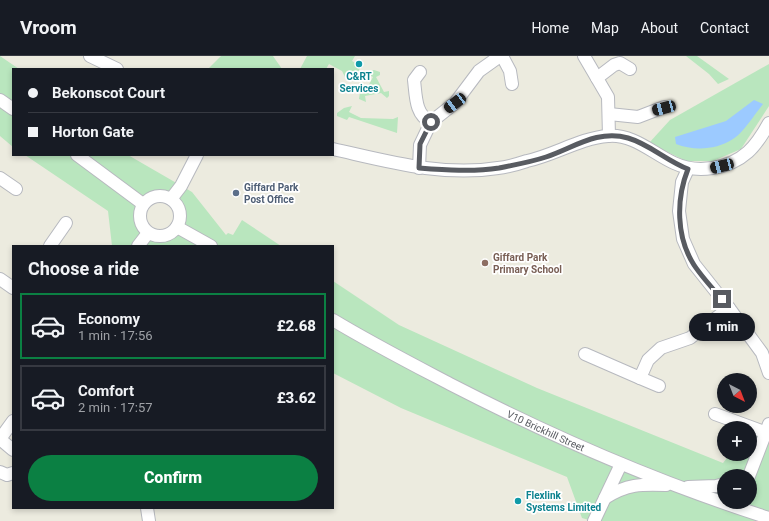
<!DOCTYPE html>
<meta charset="utf-8">
<style>
body{margin:0;font-family:Roboto,sans-serif;background:#242831;color:#f1f3f6;height:100vh;display:flex;flex-direction:column;font-size:15px;white-space:nowrap}
*{box-sizing:border-box;margin:0}
p{font-size:13px;color:#9ea1a6}
.icon{flex:none;width:22px;height:22px;fill:none;stroke:currentColor;stroke-width:2;stroke-linecap:round;stroke-linejoin:round}
.map{position:relative;flex:1;overflow:hidden}
.panel{position:absolute;left:12px;top:189px;width:322px;height:264px;display:flex;flex-direction:column;background:#171b24;border-radius:0px;box-shadow:0 2px 6px #0003}
.panel>*{flex:none}
.hud{position:absolute;left:12px;top:12px;width:322px;height:88px;border-radius:0px;box-shadow:0 2px 6px #0003;display:grid;align-content:center;height:88px;padding:0 16px;background:#171b24}
.needle{width:26px;rotate:138deg}
.buttons{position:absolute;left:717px;top:317px;display:grid;gap:8px}
.buttons a{display:grid;place-items:center;width:40px;height:40px;border-radius:50%;background:#171b24;box-shadow:0 2px 6px #0003;font-size:20px}
.end{position:absolute;width:18px;height:18px;margin:-9px;border:5px solid #585b61;background:#fff;box-shadow:0 0 0 2px #fff}
.from{border-radius:50%}
.bubble{position:absolute;height:28px;border-radius:14px;background:#171b24;box-shadow:0 2px 6px #0003;font-size:13px;font-weight:800;line-height:28px;text-align:center}
.car{position:absolute;width:12px;height:24px;margin:-12px -6px;border-radius:5px;box-shadow:0 0 3px 1px #0007;background:linear-gradient(#222 24%,#8ab4d8 0 40%,#222 0 76%,#8ab4d8 0 86%,#222 0)}
.hud b{display:flex;align-items:center;gap:14px;height:38px;font-size:15px}
.hud b+b{border-top:1px solid #363941}
.hud i{width:10px;height:10px;background:#f1f3f6}
ul{padding:0;list-style:none}
li{display:flex;align-items:center;gap:12px;height:66px;margin:0 8px 6px;padding:0 8px;border:2px solid #363941;border-radius:0px}
li div{flex:1}
li b{display:block;font-size:15px}
li em{font-style:normal;font-weight:800}
li.current{border-color:#0b8043}
li>.icon{width:36px;height:36px;stroke-width:1.5}
h2{padding:0 16px;font-size:18px;line-height:48px}
.action{display:flex;gap:8px;margin-top:auto;padding:8px 16px}
.action a{flex:1;height:46px;border-radius:24px;background:#0b8043;color:#fff;font-size:16px;font-weight:800;line-height:46px;text-align:center}
header{display:flex;align-items:center;gap:24px;box-sizing:border-box;height:56px;padding:0 20px;background:#171b24;border-bottom:1px solid #363941}
header strong{font-size:19px}
nav{display:flex;gap:22px;margin-inline-start:auto;font-size:14px}
.map>svg:first-child{display:block}
.green{fill:#b9e6be;fill-rule:evenodd}
.water{fill:#9ccaff}
.lines{fill:none;stroke-linecap:round;stroke-linejoin:round}
.minor-casing{stroke:#b7b9bf;stroke-width:14}
.minor{stroke:#fff;stroke-width:12}
.route{stroke:#585b61;stroke-width:5}
.culture-dot{fill:#0f9aa8;stroke:#fff;stroke-width:1.5}
.service-dot{fill:#5c6f8a;stroke:#fff;stroke-width:1.5}
.education-dot{fill:#8d6e63;stroke:#fff;stroke-width:1.5}
.labels{text-anchor:middle;dominant-baseline:central;stroke-width:3.5;stroke-linejoin:round;paint-order:stroke}
.culture-label{font-size:10px;font-weight:bold;fill:#0d838f;stroke:#fff}
.service-label{font-size:10px;font-weight:bold;fill:#4e5e75;stroke:#fff;text-anchor:start}
.education-label{font-size:10px;font-weight:bold;fill:#785e54;stroke:#fff;text-anchor:start}
.street-label{font-size:10px;fill:#585b61;stroke:#fff}
</style>
<header>
<strong>Vroom</strong>
<nav><a>Home</a><a>Map</a><a>About</a><a>Contact</a></nav>
</header>
<div class="map">
<svg width="769" height="465" viewBox="0 0 769 465">
<rect width="100%" height="100%" fill="#ecebdf"/>
<!-- green -->
<g class="green">
<polygon points="0,0 19,13 13,13 13,91 0,80"/>
<polygon points="221,0 273,0 282,13 208,13"/>
<polygon points="307,0 355,0 352,5 361,10 354,25 345,21 342,15 329,8 326,13 300,13"/>
<polygon points="686,0 697,0 729,23 718,28 709,18"/>
<polygon points="769,8 769,50 741,93 713,105 686,105 649,87 670,64"/>
<polygon points="374,14 380,16 380,19 376,21 384,36 389,35 389,40 387,42 381,37 365,40 366,46 359,43 360,36 364,38 373,21 369,19 370,15"/>
<polygon points="352,50 349,56 361,62 393,63 398,61 397,77 349,61 347,64 337,60 337,57 344,52"/>
<path d="M25,99H128L192,136L226,179L228,177L233,179L242,164L281,190H112L108,155ZM157,141C183,141 189,175 164,180C139,186 129,147 157,141Z"/>
<path d="M333,225L399,269L537,332L723,407L730,398H750V373L769,379V465H592L582,462L567,421L401,352L333,317ZM724,420H750V446H724Z"/>
</g>
<!-- water -->
<path class="water" d="M754,44L763,48C755,58 743,77 733,83C716,94 694,95 676,88L675,81L726,65Z"/>
<g class="lines">
<!-- minor casing -->
<g class="minor-casing">
<g id="minor">
<polyline points="90,0 117,13"/>
<polyline points="502,0 510,15 512,28"/>
<polyline points="584,0 608,41 609,80"/>
<path d="M420,16L414,24C416,40 415,59 431,66"/>
<polyline points="597,22 614,9 620,7 630,13"/>
<polyline points="0,44 13,53"/>
<polyline points="609,58 638,61 664,51"/>
<path d="M333,93C387,105 442,121 498,112C508,111 518,108 527,105C555,99 580,82 608,80C634,78 652,97 674,107C697,118 729,113 748,96C756,89 764,76 769,67"/>
<polyline points="77,99 143,148"/>
<polyline points="419,112 420,89 431,66 455,47 479,15 500,0"/>
<polyline points="688,113 682,126 679,155 683,183 694,208 729,252 762,297 769,317"/>
<polyline points="0,122 16,133"/>
<circle cx="160" cy="160" r="20"/>
<polyline points="171,143 181,130 197,99"/>
<polyline points="177,171 211,190"/>
<polyline points="50,190 66,167"/>
<polyline points="138,190 148,177"/>
<polyline points="0,223 13,232"/>
<path id="s1" d="M333,264C371,287 410,307 450,328C553,381 659,427 769,462"/>
<polyline points="585,298 640,322 648,304 661,292 690,282 729,252"/>
<polyline points="640,322 659,330"/>
<polyline points="715,358 767,377"/>
<polyline points="13,365 0,383 13,394"/>
<polyline points="0,416 7,419 13,417"/>
<polyline points="749,420 769,368"/>
<polyline points="688,431 716,430 724,428"/>
<path d="M605,442C627,428 641,428 666,429"/>
<polyline points="147,452 149,465"/>
<polyline points="594,465 621,408"/>
</g>
</g>
<!-- minor -->
<use href="#minor" class="minor"/>
</g>
<g class="lines">
<!-- route -->
<path class="route" d="M431,66L420,88L419,112C445,114 473,116 499,112C514,109 531,106 546,101C573,92 598,73 628,82C649,88 667,105 688,113C676,143 676,181 694,209C702,221 712,232 722,243"/>
</g>
<!-- markers -->
<g class="culture-dot">
<circle cx="359" cy="8" r="4"/>
<circle cx="518" cy="445" r="4"/>
</g>
<circle class="service-dot" cx="236" cy="137" r="4"/>
<circle class="education-dot" cx="485" cy="207" r="4"/>
<g class="labels">
<!-- culture labels -->
<g class="culture-label">
<text x="359" y="20">C&amp;RT<tspan x="359" dy="12">Services</tspan></text>
<text x="526" y="439" text-anchor="start">Flexlink<tspan x="526" dy="12">Systems Limited</tspan></text>
</g>
<!-- service labels -->
<g class="service-label">
<text x="244" y="131">Giffard Park<tspan x="244" dy="12">Post Office</tspan></text>
</g>
<!-- education labels -->
<g class="education-label">
<text x="493" y="201">Giffard Park<tspan x="493" dy="12">Primary School</tspan></text>
</g>
<!-- street labels -->
<g class="street-label">
<text stroke="none"><textPath href="#s1" startOffset="240">V10 Brickhill Street</textPath></text>
</g>
</g>
</svg>
<div class="buttons">
<a><svg class="needle" viewBox="-14 -14 28 28"><path d="M0-13l5 13h-10z" fill="#e53935"/><path d="M0 13l5-13h-10z" fill="#9ea1a6"/></svg></a>
<a>+</a>
<a>−</a>
</div>
<i class="end from" style="left:431px;top:66px"></i>
<i class="end" style="left:722px;top:243px"></i>
<div class="bubble" style="left:689px;top:257px;width:66px">1 min</div>
<i class="car" style="left:455px;top:47px;rotate:233deg"></i>
<i class="car" style="left:664px;top:52px;rotate:255deg"></i>
<i class="car" style="left:722px;top:110px;rotate:256deg"></i>
<div class="hud">
<b><i class="from"></i>Bekonscot Court</b>
<b><i></i>Horton Gate</b>
</div>
<section class="panel">
<h2>Choose a ride</h2>
<ul>
<li class="current"><svg class="icon" aria-label="car" viewBox="0 0 24 24"><path d="M5 17H2v-5l4-1 3-4h7l3 4 3 1v5h-3M9 17h6M6 11h13"/><circle cx="7" cy="17" r="2"/><circle cx="17" cy="17" r="2"/></svg><div><b>Economy</b><p>1 min · 17:56</p></div><em>£2.68</em></li>
<li><svg class="icon" aria-label="car" viewBox="0 0 24 24"><path d="M5 17H2v-5l4-1 3-4h7l3 4 3 1v5h-3M9 17h6M6 11h13"/><circle cx="7" cy="17" r="2"/><circle cx="17" cy="17" r="2"/></svg><div><b>Comfort</b><p>2 min · 17:57</p></div><em>£3.62</em></li>
</ul>
<div class="action"><a>Confirm</a></div>
</section>
</div>
